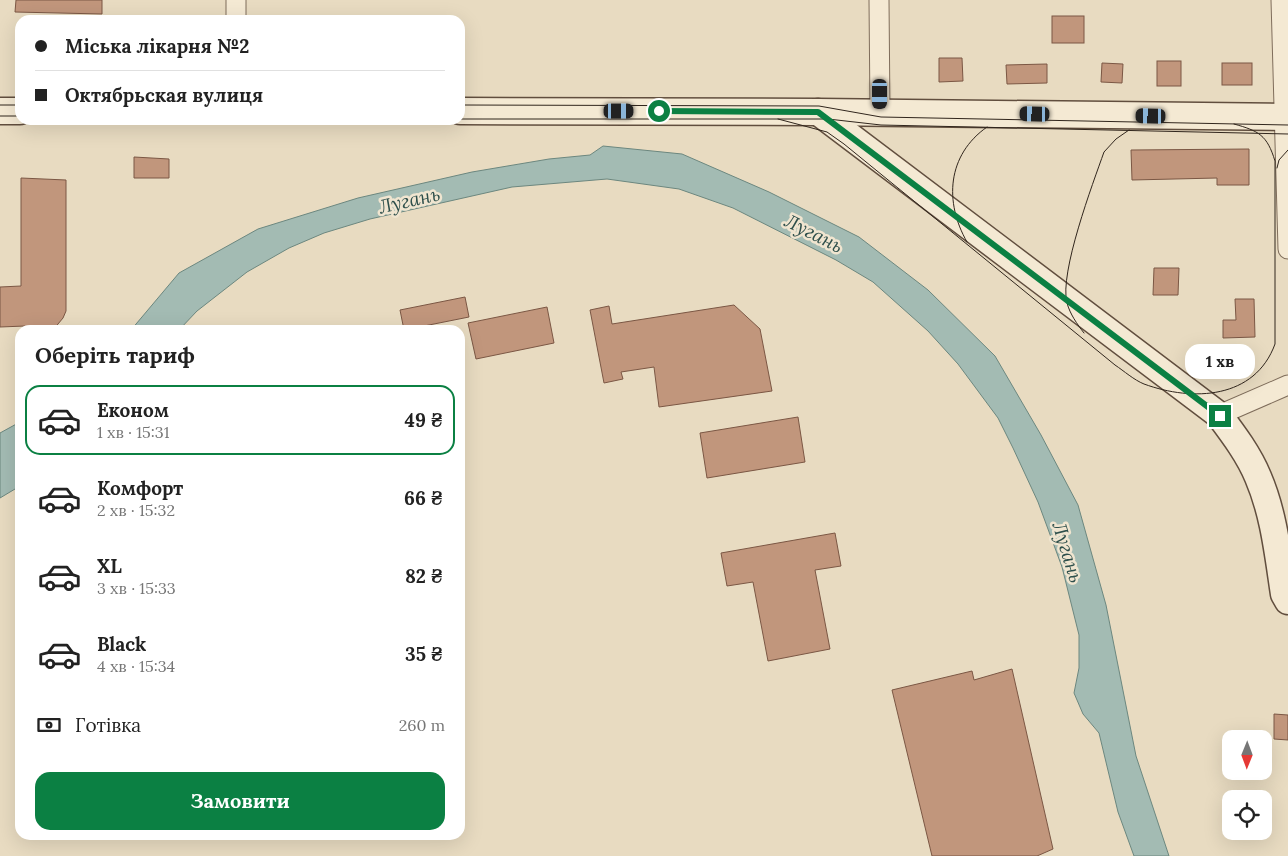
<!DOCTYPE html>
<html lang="uk">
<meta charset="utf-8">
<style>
body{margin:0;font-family:Lora,serif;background:#f6f6f6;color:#222;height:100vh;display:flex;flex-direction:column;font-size:19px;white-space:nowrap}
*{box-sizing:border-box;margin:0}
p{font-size:16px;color:#767676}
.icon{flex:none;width:28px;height:28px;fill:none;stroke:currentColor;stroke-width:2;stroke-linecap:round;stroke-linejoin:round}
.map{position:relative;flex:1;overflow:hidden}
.sheet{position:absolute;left:15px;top:325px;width:450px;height:515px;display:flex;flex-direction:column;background:#fff;border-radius:15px;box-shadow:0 5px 20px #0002}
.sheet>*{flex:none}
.hud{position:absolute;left:15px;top:15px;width:450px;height:110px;border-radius:15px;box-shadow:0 5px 20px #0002;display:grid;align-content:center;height:110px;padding:0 20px;background:#fff}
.needle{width:32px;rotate:181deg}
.tools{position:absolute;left:1222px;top:730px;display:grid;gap:10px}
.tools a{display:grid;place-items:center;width:50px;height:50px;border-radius:10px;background:#fff;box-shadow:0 5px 20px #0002;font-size:25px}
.end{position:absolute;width:22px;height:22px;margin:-11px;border:6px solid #0b8043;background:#fff;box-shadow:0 0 0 2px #fff}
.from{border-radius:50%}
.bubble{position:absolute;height:35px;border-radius:15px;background:#fff;box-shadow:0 5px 20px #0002;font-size:16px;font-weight:700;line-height:35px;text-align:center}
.car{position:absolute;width:15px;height:30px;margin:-15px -8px;border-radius:6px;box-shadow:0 0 4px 1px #0007;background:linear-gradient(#222 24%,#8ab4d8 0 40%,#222 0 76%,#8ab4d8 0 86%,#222 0)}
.hud b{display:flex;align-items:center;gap:18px;height:48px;font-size:19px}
.hud b+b{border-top:1px solid #e0e0e0}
.hud i{width:12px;height:12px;background:#222}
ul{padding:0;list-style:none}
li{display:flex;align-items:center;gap:15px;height:70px;margin:0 10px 8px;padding:0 10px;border:2px solid transparent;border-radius:15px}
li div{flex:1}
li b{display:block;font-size:19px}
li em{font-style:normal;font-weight:700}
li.selected{border-color:#0b8043}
li>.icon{width:45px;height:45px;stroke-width:1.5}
h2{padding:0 20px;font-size:22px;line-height:60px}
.pay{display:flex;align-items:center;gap:12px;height:55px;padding:0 20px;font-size:19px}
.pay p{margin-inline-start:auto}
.cta{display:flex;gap:10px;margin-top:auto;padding:10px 20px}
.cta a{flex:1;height:58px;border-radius:15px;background:#0b8043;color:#fff;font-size:20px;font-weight:700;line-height:58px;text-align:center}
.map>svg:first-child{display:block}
.water{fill:#a3bbb3;stroke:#6c877f}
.building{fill:#c1967c;stroke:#7b5744}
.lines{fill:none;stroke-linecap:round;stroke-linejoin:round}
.street-casing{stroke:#7f6d5b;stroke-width:21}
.secondary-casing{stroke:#614e3e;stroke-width:29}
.street{stroke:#f4e9d3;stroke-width:19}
.secondary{stroke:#f4e9d3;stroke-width:26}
.tram{stroke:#31261d;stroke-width:1}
.route{stroke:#0b8043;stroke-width:6}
.labels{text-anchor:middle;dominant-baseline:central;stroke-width:5;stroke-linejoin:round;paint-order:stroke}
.water-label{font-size:19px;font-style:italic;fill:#2e4f4b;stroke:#f0e5d0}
</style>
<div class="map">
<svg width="1288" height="856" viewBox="0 0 1288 856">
<rect width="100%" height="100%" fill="#e8dbc1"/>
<!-- water -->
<g class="water">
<polygon points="603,146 682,154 769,192 859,237 928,290 995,356 1041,435 1078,505 1106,605 1136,756 1169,856 1134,856 1118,812 1099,733 1083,714 1074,693 1079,668 1079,635 1062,567 1038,502 1013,448 998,418 958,364 928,331 873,282 836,260 733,208 679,189 607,179 512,187 370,219 324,233 289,248 247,272 197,311 179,330 131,330 179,273 258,229 358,198 472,172 549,159 590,155"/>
<polygon points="20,422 20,486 0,498 0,433"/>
</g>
<!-- building -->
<g class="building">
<polygon points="16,0 102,0 102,14 15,12"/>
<rect x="1052" y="16" width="32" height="27"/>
<polygon points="939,58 962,58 963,81 939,82"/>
<rect x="1157" y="61" width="24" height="25"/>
<polygon points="1102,63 1123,64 1122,83 1101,82"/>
<rect x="1222" y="63" width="30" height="22"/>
<polygon points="1047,64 1047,83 1007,84 1006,65"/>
<polygon points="1249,149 1249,185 1217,185 1217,178 1132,180 1131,150"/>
<polygon points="134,157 169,159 169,178 134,178"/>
<polygon points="21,178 66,180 66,311 63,318 53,330 26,330 25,326 0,327 0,287 21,286"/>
<polygon points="1154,268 1179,268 1178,295 1153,295"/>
<polygon points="465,297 469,317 404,330 400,310"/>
<polygon points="1235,299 1254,299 1255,337 1223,338 1223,320 1236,320"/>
<polygon points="734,305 760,329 772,391 659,407 654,367 621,372 623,379 604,383 590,310 609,306 612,324"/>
<polygon points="547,307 554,343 476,359 468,323"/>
<polygon points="798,417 805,462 707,478 700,433"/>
<polygon points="835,533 841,566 815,570 830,649 768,661 753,582 727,586 721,553"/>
<polygon points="1012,669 1053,849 1037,856 932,856 892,690 972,671 974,680"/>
<polygon points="1274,714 1288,715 1288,740 1274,739"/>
</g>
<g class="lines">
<!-- street casing -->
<g class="street-casing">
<g id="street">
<polyline points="236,0 236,20"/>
<polyline points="879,0 880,112"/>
<polyline points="1281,0 1288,249"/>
<polyline points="1219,415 1288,385"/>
</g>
</g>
<!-- secondary casing -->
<g class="secondary-casing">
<g id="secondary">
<polyline points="0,111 20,111"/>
<polyline points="460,111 818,112 1288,117"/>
<path d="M818,112L1219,415C1234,435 1249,455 1258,477C1274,514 1278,555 1284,594L1288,601"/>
</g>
</g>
<!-- street -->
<use href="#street" class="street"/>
<!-- secondary -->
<use href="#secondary" class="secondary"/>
<!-- tram -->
<g class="tram">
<polyline points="0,105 20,105"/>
<polyline points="460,105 819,106 881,117 1288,125"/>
<polyline points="0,116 20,116"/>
<polyline points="460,119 828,119 881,125 1288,134"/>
<path d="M778,119L827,132L844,144L1115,365C1124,371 1134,380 1144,384C1193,402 1255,399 1275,344V161C1267,135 1259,131 1234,124"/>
<polyline points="1277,168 1279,160 1288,150"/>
<path d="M967,242C944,202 947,155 987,127"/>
<path d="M1084,333C1077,324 1070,314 1067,303C1059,273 1093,183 1104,152L1116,139L1129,130"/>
</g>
</g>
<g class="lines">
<!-- route -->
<polyline class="route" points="659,111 818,112 1220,416"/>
</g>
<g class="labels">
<!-- water labels -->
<g class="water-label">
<text transform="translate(409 200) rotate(-13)">Лугань</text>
<text transform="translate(814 233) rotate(27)">Лугань</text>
<text transform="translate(1068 552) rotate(73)">Лугань</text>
</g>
</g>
</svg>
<div class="tools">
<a><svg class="needle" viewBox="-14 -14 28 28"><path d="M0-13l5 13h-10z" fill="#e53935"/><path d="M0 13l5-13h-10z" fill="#767676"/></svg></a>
<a><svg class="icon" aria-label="locate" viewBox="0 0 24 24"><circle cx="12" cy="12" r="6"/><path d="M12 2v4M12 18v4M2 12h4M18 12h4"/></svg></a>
</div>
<i class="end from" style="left:659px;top:111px"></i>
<i class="end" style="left:1220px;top:416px"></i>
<div class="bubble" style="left:1185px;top:344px;width:70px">1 хв</div>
<i class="car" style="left:880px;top:94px;rotate:180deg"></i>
<i class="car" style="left:619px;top:111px;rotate:90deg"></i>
<i class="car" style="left:1035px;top:114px;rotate:271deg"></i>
<i class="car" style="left:1151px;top:116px;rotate:271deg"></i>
<div class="hud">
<b><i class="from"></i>Міська лікарня №2</b>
<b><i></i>Октябрьская вулиця</b>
</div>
<section class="sheet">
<h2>Оберіть тариф</h2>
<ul>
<li class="selected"><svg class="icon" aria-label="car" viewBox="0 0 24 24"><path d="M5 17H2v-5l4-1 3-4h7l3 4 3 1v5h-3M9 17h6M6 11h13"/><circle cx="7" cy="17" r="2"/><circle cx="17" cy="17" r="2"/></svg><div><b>Економ</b><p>1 хв · 15:31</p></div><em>49 ₴</em></li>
<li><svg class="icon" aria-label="car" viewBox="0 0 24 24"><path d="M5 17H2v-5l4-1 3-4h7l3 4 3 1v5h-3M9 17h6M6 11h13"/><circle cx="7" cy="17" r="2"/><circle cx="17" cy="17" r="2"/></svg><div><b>Комфорт</b><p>2 хв · 15:32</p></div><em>66 ₴</em></li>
<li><svg class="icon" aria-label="car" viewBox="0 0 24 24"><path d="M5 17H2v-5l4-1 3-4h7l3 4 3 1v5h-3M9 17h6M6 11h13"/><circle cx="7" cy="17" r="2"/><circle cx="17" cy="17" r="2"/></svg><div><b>XL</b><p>3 хв · 15:33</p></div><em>82 ₴</em></li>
<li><svg class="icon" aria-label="car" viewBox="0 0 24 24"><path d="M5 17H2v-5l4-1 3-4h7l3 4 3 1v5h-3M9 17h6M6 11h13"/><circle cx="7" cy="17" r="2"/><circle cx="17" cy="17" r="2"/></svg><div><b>Black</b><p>4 хв · 15:34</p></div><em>35 ₴</em></li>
</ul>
<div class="pay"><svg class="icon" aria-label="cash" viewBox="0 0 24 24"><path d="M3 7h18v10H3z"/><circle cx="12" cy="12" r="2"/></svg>Готівка<p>260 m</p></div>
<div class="cta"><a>Замовити</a></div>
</section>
</div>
